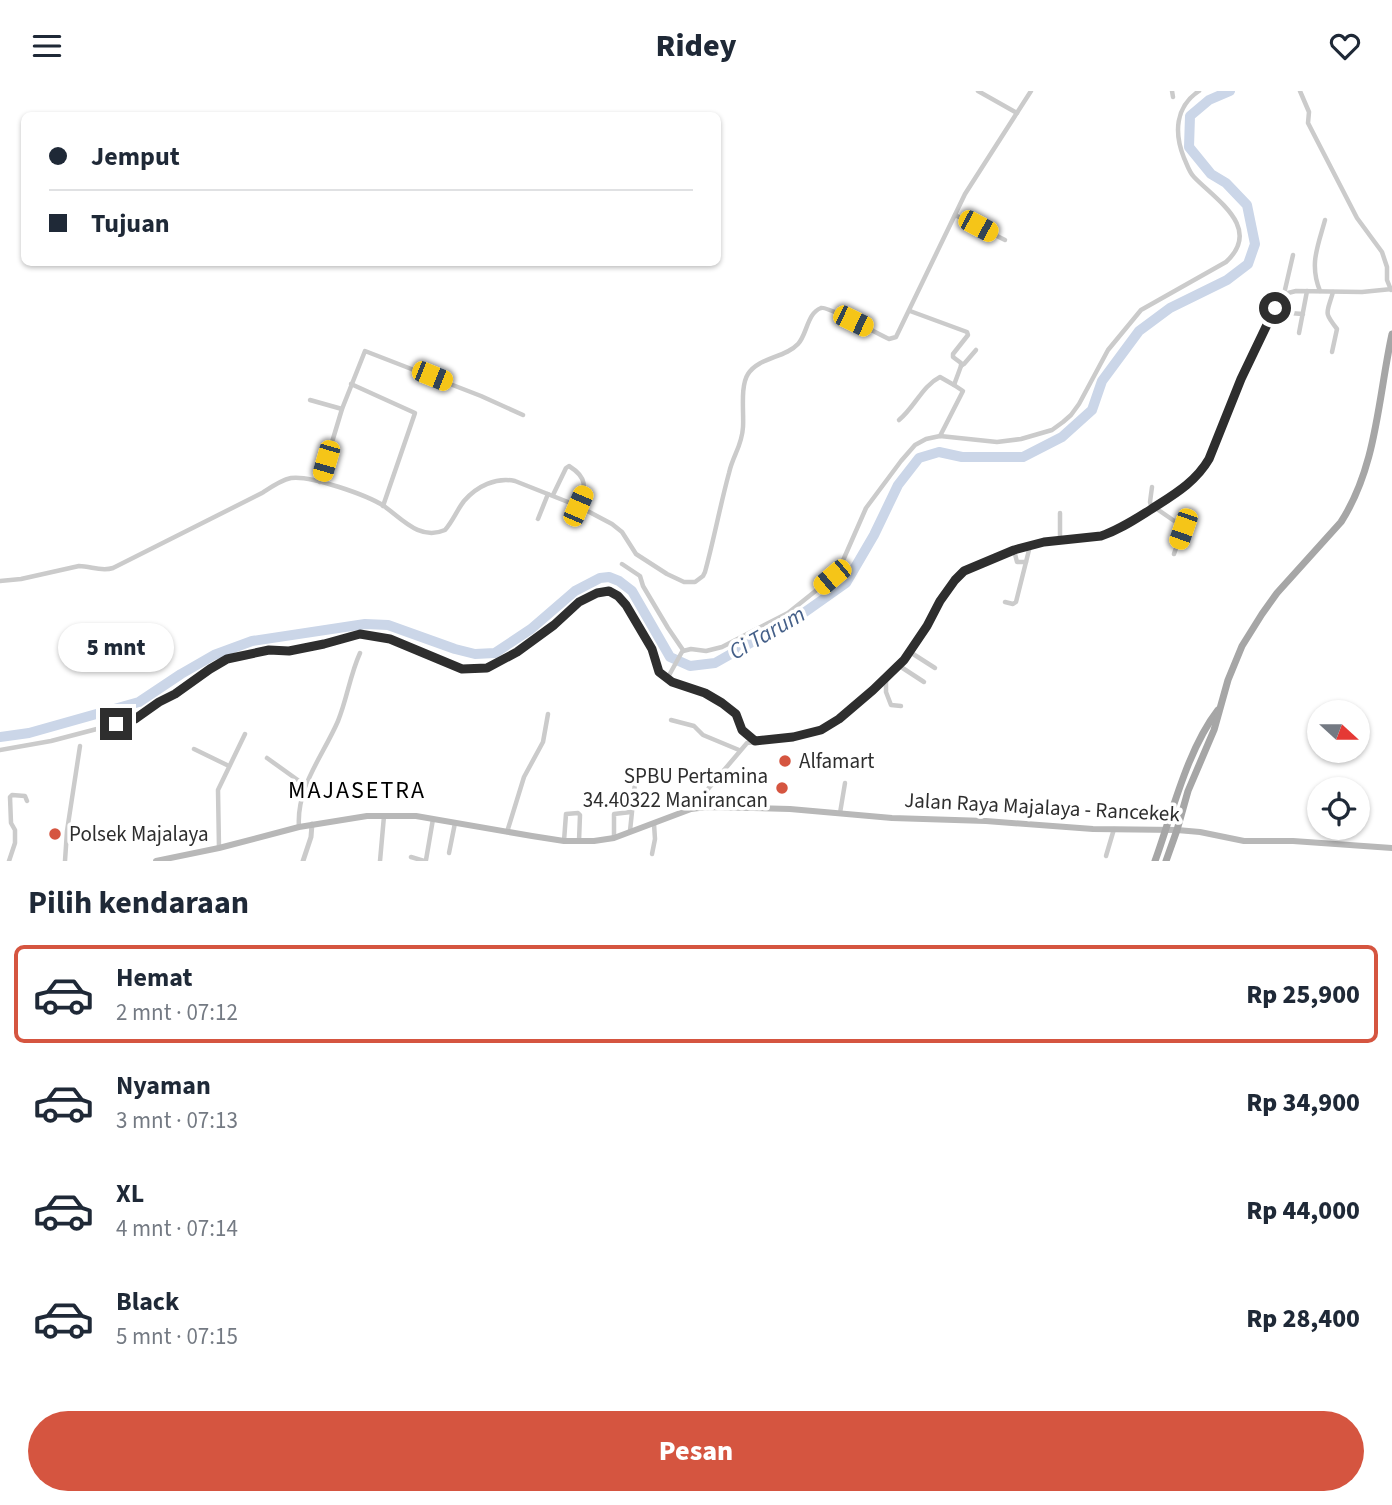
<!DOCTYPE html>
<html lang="id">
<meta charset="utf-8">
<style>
body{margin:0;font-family:"Source Sans 3",sans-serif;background:#f6f6f7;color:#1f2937;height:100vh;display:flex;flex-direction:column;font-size:26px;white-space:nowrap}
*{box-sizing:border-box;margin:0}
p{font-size:23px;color:#747a83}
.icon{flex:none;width:38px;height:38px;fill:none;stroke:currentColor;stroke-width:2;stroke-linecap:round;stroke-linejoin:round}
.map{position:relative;height:770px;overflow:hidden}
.side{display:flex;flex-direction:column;background:#fff;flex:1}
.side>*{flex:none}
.banner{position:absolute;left:21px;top:21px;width:700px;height:154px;border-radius:10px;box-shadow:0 2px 5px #0004;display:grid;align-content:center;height:154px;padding:0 28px;background:#fff}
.needle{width:46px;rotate:111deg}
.buttons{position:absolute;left:1307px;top:609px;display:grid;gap:14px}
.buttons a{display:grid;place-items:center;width:63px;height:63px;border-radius:50%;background:#fff;box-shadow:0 2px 5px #0004;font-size:35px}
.end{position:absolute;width:32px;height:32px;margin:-16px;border:9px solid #2e2e2e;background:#fff;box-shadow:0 0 0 4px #fff}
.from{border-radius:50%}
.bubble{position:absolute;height:49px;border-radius:24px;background:#fff;box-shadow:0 2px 5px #0004;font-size:23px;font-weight:800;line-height:49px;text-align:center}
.car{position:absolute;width:21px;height:42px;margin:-21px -10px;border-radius:9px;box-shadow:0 0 5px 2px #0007;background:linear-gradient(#f5c518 24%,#345 0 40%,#f5c518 0 76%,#345 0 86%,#f5c518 0)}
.banner b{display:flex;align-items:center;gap:24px;height:66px;font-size:26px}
.banner b+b{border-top:2px solid #e0e1e3}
.banner i{width:18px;height:18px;background:#1f2937}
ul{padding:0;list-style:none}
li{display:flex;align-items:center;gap:21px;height:98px;margin:0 14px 10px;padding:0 14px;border:4px solid transparent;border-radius:10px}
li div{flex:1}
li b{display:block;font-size:26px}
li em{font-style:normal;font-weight:800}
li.current{border-color:#d55540}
li>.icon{width:63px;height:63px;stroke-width:1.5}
h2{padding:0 28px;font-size:32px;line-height:84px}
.button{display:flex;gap:14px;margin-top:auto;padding:14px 28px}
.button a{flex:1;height:80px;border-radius:42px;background:#d55540;color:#fff;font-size:28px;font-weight:800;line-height:80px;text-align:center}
header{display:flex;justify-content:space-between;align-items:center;height:91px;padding:0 28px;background:#fff;font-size:32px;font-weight:800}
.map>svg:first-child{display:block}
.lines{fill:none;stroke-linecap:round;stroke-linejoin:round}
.river{stroke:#cbd6e8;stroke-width:10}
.minor{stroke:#cbcbcb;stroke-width:4.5}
.tertiary{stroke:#cbcbcb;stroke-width:5}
.secondary{stroke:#b8b8b8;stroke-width:6}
.primary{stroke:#a6a6a6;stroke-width:7}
.route{stroke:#2e2e2e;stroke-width:9}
.poi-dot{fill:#d55540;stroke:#fff;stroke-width:2.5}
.labels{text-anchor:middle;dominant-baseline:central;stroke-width:7;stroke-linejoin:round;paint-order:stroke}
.poi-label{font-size:21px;fill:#2e2e2e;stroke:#fff;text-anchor:start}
.street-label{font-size:21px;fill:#2e2e2e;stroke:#fff}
.water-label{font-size:23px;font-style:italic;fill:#445f88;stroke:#fff}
.quarter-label{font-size:24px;letter-spacing:2px;fill:#000;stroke:#fff}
</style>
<header><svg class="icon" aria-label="menu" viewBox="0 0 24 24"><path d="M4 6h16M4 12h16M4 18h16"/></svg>Ridey<svg class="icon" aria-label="heart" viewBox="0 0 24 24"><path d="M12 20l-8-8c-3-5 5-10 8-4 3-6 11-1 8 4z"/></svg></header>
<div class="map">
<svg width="1392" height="770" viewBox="0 0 1392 770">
<rect width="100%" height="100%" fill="#fff"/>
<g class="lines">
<!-- river -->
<polyline class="river" points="0,646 29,642 139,611 181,583 214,564 252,550 365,533 388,534 455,558 475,563 495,562 531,538 575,500 600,487 609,486 619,490 632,500 670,566 690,575 715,572 805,521 846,492 874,444 898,394 919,367 939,361 962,366 1023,366 1062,346 1092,319 1102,290 1139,240 1170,217 1227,189 1248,173 1255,153 1247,114 1226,92 1211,83 1189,56 1190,25 1209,9 1230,0"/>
<!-- minor -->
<g class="minor">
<polyline points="978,0 1017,22"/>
<polyline points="1172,0 1173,6"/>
<polyline points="1300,0 1309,21 1308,32 1357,127 1382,161 1387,176 1387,189 1391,199"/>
<polyline points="955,124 1005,149"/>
<path d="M1320,200C1309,173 1318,155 1325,129"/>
<polyline points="1284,203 1293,164"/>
<polyline points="1275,217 1289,222 1303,223"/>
<polyline points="1299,242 1307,200"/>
<path d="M1332,261L1337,238C1323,220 1327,223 1333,201"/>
<polyline points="961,275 964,273 976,259"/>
<polyline points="351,293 415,322 383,415"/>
<polyline points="310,309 342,318"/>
<path d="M899,329C915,316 922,295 940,286L954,294L961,275V272L953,266V263L968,244L967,241L910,220"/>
<polyline points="940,345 963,300 954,294"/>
<polyline points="320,391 342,318 365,260 481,305 523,324"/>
<polyline points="1152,396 1150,411 1152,417"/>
<path d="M553,404L566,377L569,375C588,387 586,396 578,415"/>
<polyline points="1154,416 1183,436 1174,463"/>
<polyline points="538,428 548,403"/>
<polyline points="1060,449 1060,422"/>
<polyline points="1014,459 1017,471 1026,471 1030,455"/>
<path d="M0,490L21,488L79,475C91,475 101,481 113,477L262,402C271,396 281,389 291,387C310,384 367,404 384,415C402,428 420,450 445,439C453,430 457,419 464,410C477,395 496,386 515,390L578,415L612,433L622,441L636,463L667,483L684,491H695L703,485L705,481C714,448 720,415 729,382C733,364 742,355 743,336C744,322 740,295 748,283C759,266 785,267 798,253C807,244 807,222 821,217C828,215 878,243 889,248L896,246L965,103L1031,0"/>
<polyline points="1005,511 1013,513 1016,511 1026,471"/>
<path d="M683,560L691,558L706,560L722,556L788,522L833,486L841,474L866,417L901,370L915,354L926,348L940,345L997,351L1021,348L1052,339L1063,331L1071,324L1079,313L1108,259L1141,219L1226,171C1263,137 1216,109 1194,86C1189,81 1187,73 1184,67C1174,42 1175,16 1199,0"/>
<polyline points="910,561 935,577"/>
<polyline points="898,574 924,591"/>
<polyline points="667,588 705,602 722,612 736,623 742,639 754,649"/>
<polyline points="886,588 886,601 891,614 901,615"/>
<polyline points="671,629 694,635 703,644 739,659"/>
<polyline points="194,658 229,675"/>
<path d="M0,659L51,650L135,628L159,611L175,603L210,578L227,568L269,559L289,560L324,553L360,543L390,548L462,578L487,577L517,561L553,534L579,511L597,502L609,500C627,510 643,540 652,559C657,571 656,579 667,588L683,559L668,537L643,495L640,485L622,473"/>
<polyline points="267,667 306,695"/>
<path d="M691,718L747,652L793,646L821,639L839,628L873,599L904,569L927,535L940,511L955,489L964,480L1014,459L1043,451L1101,445C1131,435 1156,415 1183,398C1194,389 1202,380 1209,368C1232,312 1252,254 1284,203L1296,200L1362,201L1392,198"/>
<polyline points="840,722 845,692"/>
<path d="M299,736C296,696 323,665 338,630C347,608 350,584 360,562"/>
<polyline points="630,740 635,692"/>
<polyline points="507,741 524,686 543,651 548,623"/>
<polyline points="614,746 614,723 631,721"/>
<polyline points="564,750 566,723 578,722 580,724 579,750"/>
<polyline points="219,757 218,699 245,643"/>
<polyline points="449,762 455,732"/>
<polyline points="652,763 655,748 654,733"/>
<polyline points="1106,765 1114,738"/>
<polyline points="411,766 424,770 426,769 433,728"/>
<polyline points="9,770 15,752 15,739 11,732 10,706 12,704 25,705 27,710"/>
<polyline points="65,770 67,740 80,655"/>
<polyline points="380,770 384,725"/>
</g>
<!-- tertiary -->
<polyline class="tertiary" points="303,770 311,746 312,733"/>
<!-- secondary -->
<polyline class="secondary" points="156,770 219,757 299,736 367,725 416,725 532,745 564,750 594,750 614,747 691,718 707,716 790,718 892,727 986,730 1093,738 1177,739 1200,741 1244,750 1293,750 1392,757"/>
<!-- primary -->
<g class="primary">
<path d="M1155,770C1172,723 1187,659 1218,619"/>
<path d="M1166,770L1177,739L1188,700L1214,639L1228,589L1242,555L1262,523L1277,502L1341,431C1377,375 1378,307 1392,243"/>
</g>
</g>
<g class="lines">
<!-- route -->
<path class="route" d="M116,633L135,628L159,611L175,603L210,578L227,568L269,559L289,560L324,553L360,543L390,548L462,578L487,577L517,561L554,534L579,511L597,502L609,500L618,505L626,514L652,558L659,581L672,591L705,602L722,612L736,623L742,639L755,650L793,646L821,639L839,628L873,599L904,569L927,535L940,510L955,489L964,480L1014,459L1044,451L1101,445C1119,439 1134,429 1150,419C1173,404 1195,392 1209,368L1241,288L1275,217"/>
</g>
<!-- markers -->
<g class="poi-dot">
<circle cx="785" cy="670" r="7"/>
<circle cx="782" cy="697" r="7"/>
<circle cx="55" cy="743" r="7"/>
</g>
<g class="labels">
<!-- poi labels -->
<g class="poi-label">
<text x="799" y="670">Alfamart</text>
<text x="768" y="685" text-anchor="end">SPBU Pertamina<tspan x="768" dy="24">34.40322 Manirancan</tspan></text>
<text x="69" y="743">Polsek Majalaya</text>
</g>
<!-- street labels -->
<g class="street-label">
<text transform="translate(1042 716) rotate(3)">Jalan Raya Majalaya - Rancekek</text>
</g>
<!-- water labels -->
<g class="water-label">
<text transform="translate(767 542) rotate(-30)">Ci Tarum</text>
</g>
<!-- quarter labels -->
<g class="quarter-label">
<text x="357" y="699">MAJASETRA</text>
</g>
</g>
</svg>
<div class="buttons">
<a><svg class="needle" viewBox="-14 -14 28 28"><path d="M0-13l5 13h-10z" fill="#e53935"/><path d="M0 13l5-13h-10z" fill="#747a83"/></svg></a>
<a><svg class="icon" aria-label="locate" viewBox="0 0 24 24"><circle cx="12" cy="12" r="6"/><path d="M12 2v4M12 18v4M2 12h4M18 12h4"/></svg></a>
</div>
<i class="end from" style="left:1275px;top:217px"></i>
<i class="end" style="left:116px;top:633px"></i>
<div class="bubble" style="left:58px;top:532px;width:116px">5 mnt</div>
<i class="car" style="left:978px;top:135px;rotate:118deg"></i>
<i class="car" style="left:853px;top:230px;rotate:116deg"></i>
<i class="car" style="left:432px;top:285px;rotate:112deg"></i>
<i class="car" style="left:326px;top:370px;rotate:196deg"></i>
<i class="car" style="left:578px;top:415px;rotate:23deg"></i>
<i class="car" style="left:1183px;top:438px;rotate:199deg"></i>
<i class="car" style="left:832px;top:486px;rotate:230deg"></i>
<div class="banner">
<b><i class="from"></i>Jemput</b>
<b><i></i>Tujuan</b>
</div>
</div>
<section class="side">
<h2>Pilih kendaraan</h2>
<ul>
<li class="current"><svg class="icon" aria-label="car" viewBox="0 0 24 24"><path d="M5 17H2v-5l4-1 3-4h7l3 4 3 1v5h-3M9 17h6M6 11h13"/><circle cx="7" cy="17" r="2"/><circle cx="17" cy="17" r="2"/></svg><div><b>Hemat</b><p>2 mnt · 07:12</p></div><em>Rp 25,900</em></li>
<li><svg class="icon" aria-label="car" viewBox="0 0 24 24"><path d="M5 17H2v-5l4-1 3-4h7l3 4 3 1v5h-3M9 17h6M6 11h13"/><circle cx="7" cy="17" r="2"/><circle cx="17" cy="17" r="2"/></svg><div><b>Nyaman</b><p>3 mnt · 07:13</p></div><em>Rp 34,900</em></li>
<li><svg class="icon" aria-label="car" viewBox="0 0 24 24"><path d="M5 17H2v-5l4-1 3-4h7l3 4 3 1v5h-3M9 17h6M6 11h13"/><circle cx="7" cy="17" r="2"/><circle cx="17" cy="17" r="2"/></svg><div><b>XL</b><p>4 mnt · 07:14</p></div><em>Rp 44,000</em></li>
<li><svg class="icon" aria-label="car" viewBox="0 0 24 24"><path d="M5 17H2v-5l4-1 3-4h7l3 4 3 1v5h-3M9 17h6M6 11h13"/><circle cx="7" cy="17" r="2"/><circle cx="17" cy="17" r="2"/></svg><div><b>Black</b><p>5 mnt · 07:15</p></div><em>Rp 28,400</em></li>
</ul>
<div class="button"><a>Pesan</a></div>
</section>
